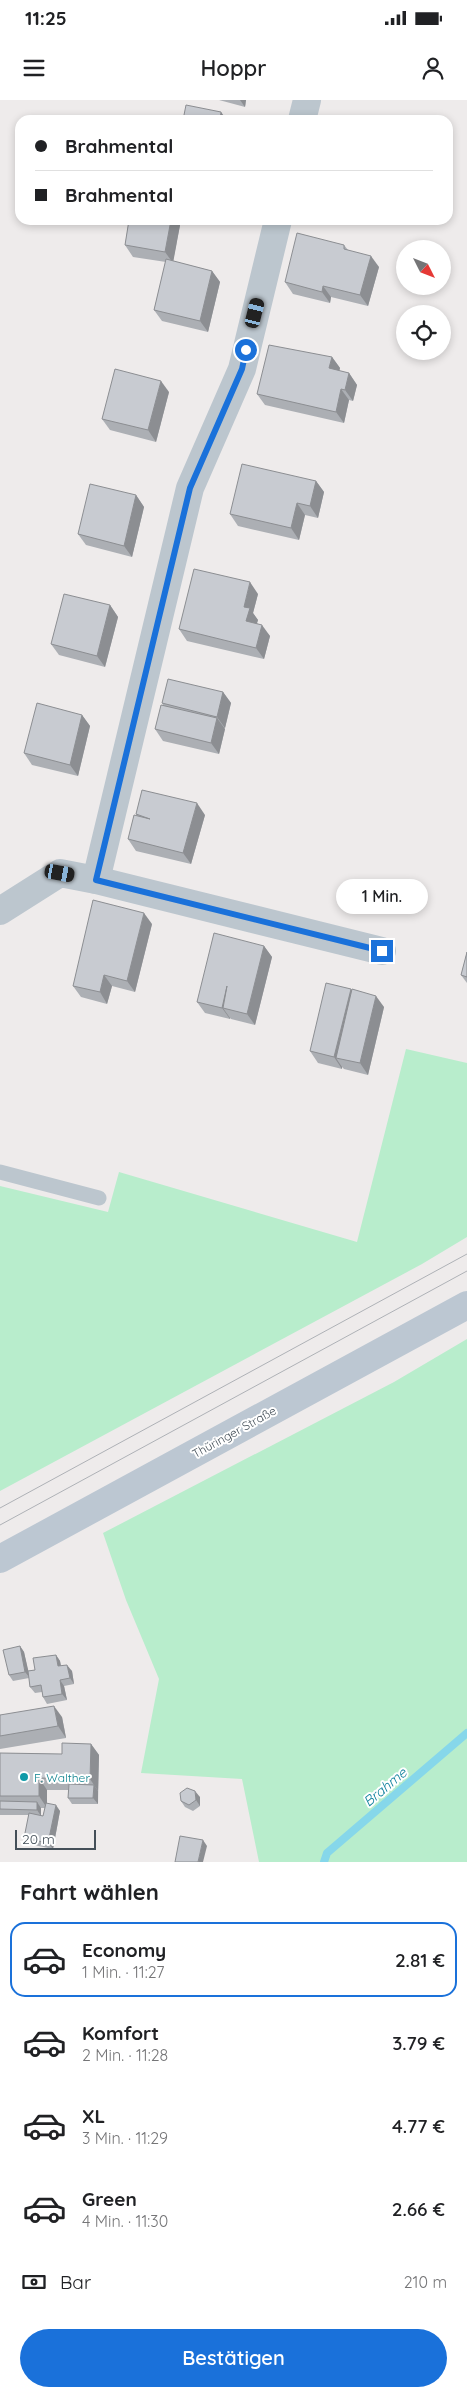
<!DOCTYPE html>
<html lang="de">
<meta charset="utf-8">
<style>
body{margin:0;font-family:Quicksand,sans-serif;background:#f2f2f2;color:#202124;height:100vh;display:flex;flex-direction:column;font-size:19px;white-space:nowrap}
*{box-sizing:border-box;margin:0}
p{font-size:16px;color:#757577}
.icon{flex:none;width:28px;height:28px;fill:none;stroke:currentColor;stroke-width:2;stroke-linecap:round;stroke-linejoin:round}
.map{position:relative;height:1762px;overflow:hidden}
.side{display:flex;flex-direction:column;background:#fff;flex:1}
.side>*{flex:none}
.hud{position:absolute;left:15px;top:15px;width:438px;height:110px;border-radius:15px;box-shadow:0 2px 8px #0003;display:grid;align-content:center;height:110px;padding:0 20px;background:#fff}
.needle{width:32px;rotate:132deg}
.fabs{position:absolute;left:396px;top:140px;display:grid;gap:10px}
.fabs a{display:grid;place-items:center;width:55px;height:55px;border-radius:50%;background:#fff;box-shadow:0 2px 8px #0003;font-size:25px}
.scale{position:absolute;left:15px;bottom:12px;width:81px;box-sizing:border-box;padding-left:5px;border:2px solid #444f58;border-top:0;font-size:14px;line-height:18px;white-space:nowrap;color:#444f58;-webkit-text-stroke:4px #fff;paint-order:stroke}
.end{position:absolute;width:22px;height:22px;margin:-11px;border:6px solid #1a71da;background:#fff;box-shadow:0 0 0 2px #fff}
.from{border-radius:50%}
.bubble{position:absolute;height:35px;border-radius:18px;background:#fff;box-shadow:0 2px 8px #0003;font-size:16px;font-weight:600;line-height:35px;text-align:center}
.car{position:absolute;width:15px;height:30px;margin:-15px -8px;border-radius:6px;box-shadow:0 0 4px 1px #0007;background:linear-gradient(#222 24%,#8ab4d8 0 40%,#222 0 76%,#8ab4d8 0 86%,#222 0)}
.hud b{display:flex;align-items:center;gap:18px;height:48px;font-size:19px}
.hud b+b{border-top:1px solid #e0e0e0}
.hud i{width:12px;height:12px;background:#202124}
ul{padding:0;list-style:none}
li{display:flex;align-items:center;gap:15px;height:75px;margin:0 10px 8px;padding:0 10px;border:2px solid transparent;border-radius:15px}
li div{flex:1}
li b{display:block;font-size:19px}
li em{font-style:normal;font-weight:600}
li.current{border-color:#1a71da}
li>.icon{width:45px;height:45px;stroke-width:1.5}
h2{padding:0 20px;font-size:22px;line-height:60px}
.pay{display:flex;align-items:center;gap:12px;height:55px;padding:0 20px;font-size:19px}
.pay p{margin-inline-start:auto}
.action{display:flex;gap:10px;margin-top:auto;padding:10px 20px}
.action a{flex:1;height:58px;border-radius:30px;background:#1a71da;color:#fff;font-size:20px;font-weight:600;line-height:58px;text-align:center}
.status{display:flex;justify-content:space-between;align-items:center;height:35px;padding:0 25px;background:#fff;direction:ltr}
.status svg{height:14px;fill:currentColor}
header{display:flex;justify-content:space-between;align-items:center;height:65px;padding:0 20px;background:#fff;font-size:22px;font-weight:600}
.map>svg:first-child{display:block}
.green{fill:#b8edcc}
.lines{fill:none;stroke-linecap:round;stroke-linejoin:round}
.stream{stroke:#86d7ea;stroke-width:8}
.lane{stroke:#bcc6ce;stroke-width:15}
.street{stroke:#bcc6ce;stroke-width:28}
.secondary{stroke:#bcc7d2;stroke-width:28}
.tram{stroke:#aeb1b6;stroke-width:1}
.wall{fill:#acafb4;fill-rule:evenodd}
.shaded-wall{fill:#8c8e92}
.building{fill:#c8cbd1;stroke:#8c8e92}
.route{stroke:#1a71da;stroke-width:6}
.culture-dot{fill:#0f9aa8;stroke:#fff;stroke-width:2}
.labels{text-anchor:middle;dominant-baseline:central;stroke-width:4;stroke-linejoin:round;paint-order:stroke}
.street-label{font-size:12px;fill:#444f58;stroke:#fff}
.culture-label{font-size:12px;fill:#0d838f;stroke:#fff;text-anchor:start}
.water-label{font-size:14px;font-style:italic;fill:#0d809c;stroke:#fff}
</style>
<div class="status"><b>11:25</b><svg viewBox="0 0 49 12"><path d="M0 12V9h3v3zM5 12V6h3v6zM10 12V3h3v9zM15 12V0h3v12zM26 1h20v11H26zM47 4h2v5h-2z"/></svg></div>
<header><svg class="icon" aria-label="menu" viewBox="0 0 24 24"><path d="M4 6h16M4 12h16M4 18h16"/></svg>Hoppr<svg class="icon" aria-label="person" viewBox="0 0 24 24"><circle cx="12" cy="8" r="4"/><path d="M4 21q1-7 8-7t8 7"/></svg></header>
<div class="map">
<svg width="467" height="1762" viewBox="0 0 467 1762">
<rect width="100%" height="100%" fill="#eeebeb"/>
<!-- green -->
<g class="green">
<polygon points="406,949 467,963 467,1137 422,1164 0,1391 0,1086 108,1112 119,1072 357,1142"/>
<polygon points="467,1239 467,1762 259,1762 242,1679 141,1673 159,1579 126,1500 103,1433 394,1282"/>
</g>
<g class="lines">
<!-- stream -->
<polyline class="stream" points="324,1762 327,1753 467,1633"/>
<!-- lane -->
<polyline class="lane" points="0,1072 99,1098"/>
<!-- street -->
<g class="street">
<polyline points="302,20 307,0"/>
<polyline points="96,780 190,388 242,269 278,120"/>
<polyline points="0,811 60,773 96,780 382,851"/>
</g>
<!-- secondary -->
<polyline class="secondary" points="0,1459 467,1205"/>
<!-- tram -->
<g class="tram">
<polyline points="0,1408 467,1154"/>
<polyline points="0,1425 467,1171"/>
</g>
</g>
<!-- wall -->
<g class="wall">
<polygon points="219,0 246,0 245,7"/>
<polygon points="129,120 181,120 173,161 212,171 220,182 208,232 162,221 154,210 166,162 133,157 125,145"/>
<polygon points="222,120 235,120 234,123"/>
<polygon points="344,145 348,150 379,167 368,206 331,197 330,203 293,194 285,182"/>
<polygon points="332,257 340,268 339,271 349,273 357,285 353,301 349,300 344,323 265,305 257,294"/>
<polygon points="169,292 156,342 110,330 102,319"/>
<polygon points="316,381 324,392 318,418 305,415 299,440 238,426 230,414"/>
<polygon points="136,395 144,407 132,457 86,445 78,434"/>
<polygon points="258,494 253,513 258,520 257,523 270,536 264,559 187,541 179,529"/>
<polygon points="110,505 118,517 105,567 59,555 51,544"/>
<polygon points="223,592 231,603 225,628 224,628 225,629 219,654 163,641 155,629 163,605 162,603"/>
<polygon points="82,615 90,626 78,676 32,665 24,653"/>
<polygon points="136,714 205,715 191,764 136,751 128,739 137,716"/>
<polygon points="152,824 135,892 112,886 107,904 81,897 73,886"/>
<polygon points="264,846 272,857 255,925 231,919 230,918 230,919 205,913 197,902"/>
<polygon points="467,852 467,883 461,875"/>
<polygon points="352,890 384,907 368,975 344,969 342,967 342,969 318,963 310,951"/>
<polygon points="20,1546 24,1552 28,1571 35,1570 56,1555 60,1561 61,1566 72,1571 74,1584 64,1586 67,1600 47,1604 43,1597 42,1592 35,1593 30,1587 29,1578 13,1581 9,1575"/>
<polygon points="0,1615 62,1617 66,1638 0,1649"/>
<path d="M91,1644L99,1655L98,1704H72L68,1698V1690H47V1703L60,1711L53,1749L29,1744L24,1738L29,1715H0V1653L62,1654ZM41,1708H45L43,1716H41Z"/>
<polygon points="200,1697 200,1706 193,1711 185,1707 181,1701"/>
</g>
<!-- shaded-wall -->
<g class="shaded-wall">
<polygon points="240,0 246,0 245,7"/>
<polygon points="221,12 227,20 220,20"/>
<polygon points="171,120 181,120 173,163 165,152"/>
<polygon points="371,156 379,167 368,206 360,195"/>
<polygon points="212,171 220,182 208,232 200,221"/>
<polygon points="323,186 331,197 330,203 322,192"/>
<polygon points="332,257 340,268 337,280 329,268"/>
<polygon points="349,273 357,285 353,301 345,290"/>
<polygon points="161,281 169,292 156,342 148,330"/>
<polygon points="341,289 349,300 344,323 336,312"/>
<polygon points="316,381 324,392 318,418 310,406"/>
<polygon points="136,395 144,407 132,457 124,446"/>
<polygon points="297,403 305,415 299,440 291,428"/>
<polygon points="250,482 258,494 253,513 258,520 254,532 246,521 244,507"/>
<polygon points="110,505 118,517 105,567 97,556"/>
<polygon points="262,525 270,536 264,559 256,548"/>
<polygon points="223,592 231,603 225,628 217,617"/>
<polygon points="82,615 90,626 78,676 70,665"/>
<polygon points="217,618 225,629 219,654 211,643"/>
<polygon points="197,703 205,715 191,764 183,753"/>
<polygon points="144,813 152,824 135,892 127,881"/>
<polygon points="264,846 272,857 255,925 247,914"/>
<polygon points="104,875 112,886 107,904 100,892"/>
<polygon points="227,886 223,908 230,918 230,919 222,908"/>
<polygon points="351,889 359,901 336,958 342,967 342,969 334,957"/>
<polygon points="376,896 384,907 368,975 360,963"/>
<polygon points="20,1546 24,1552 30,1578 25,1572"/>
<polygon points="56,1555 60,1561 62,1572 58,1566"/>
<polygon points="67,1565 72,1571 74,1584 70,1578"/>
<polygon points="60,1580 64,1586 67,1600 62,1594"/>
<polygon points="54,1606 62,1617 66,1638 58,1626"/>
<polygon points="91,1644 99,1655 98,1691 90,1679"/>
<polygon points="39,1678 47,1690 47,1708 39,1696"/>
<polygon points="94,1685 98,1691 98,1704 93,1698"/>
<polygon points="195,1691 200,1697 200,1706 196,1700"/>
<polygon points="37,1702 41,1708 41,1716 37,1710"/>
<polygon points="56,1705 60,1711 53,1749 48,1743"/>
<polygon points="203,1740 207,1746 203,1762 198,1762"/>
</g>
<!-- building -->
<g class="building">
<polygon points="186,5 221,12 220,20 183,20"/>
<polygon points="129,120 171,120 165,152 125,145"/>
<polygon points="297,133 344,145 344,149 371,156 360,195 323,186 322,192 285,182"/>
<polygon points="166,159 212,171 200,221 154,210"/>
<polygon points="269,245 332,257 329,268 349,273 345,290 341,289 336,312 257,294"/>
<polygon points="115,269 161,281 148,330 102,319"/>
<polygon points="242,364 316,381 310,406 297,403 291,428 230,414"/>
<polygon points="90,384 136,395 124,446 78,434"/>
<polygon points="194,469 250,482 244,507 250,508 246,521 262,525 256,548 179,529"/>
<polygon points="64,494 110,505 97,556 51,544"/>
<polygon points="168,579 223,592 217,617 162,603"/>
<polygon points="37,603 82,615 70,665 24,653"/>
<polygon points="161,605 217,618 211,643 155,629"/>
<polygon points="142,690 197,703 183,753 128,739 134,715 150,719 136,714"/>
<polygon points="93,800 144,813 127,881 104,875 100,892 73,886"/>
<polygon points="214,833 264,846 247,914 223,908 227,886 222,908 197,902"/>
<polygon points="467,852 467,877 461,875"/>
<polygon points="326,883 351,889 334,957 310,951"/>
<polygon points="352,889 376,896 360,963 336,958"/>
<polygon points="20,1546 25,1572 9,1575 3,1550"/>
<polygon points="56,1555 58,1566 67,1565 70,1578 60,1580 62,1594 43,1597 41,1585 30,1587 28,1571 35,1570 33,1558"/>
<polygon points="54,1606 58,1626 0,1636 0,1615"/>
<polygon points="62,1643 91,1644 90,1679 39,1678 39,1696 0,1696 0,1653 62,1654"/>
<polygon points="69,1684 94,1685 93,1698 68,1698"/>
<polygon points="187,1688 195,1691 196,1700 189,1705 181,1701 180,1693"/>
<polygon points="0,1701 37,1702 37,1710 0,1709"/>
<polygon points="46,1703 56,1705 48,1743 24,1738 29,1713 43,1716"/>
<polygon points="180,1736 203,1740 198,1762 175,1762"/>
</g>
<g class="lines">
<!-- route -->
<polyline class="route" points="246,250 242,269 190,388 96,780 382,851"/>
</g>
<!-- markers -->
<circle class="culture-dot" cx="24" cy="1677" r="5"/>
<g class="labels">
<!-- street labels -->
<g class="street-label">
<text transform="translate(234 1332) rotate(-29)">Thüringer Straße</text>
</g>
<!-- culture labels -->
<g class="culture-label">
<text x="34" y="1677">F. Walther</text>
</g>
<!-- water labels -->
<g class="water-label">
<text transform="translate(385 1687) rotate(-40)">Brahme</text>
</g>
</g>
</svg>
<div class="fabs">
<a><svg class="needle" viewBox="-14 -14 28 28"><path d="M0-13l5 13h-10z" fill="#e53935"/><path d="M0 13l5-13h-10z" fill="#757577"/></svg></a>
<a><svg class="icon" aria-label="locate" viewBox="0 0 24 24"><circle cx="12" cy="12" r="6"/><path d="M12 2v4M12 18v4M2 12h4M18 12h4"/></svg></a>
</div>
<div class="scale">20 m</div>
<i class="end from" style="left:246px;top:250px"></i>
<i class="end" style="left:382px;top:851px"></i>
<div class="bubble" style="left:336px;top:779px;width:92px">1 Min.</div>
<i class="car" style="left:255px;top:213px;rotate:14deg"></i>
<i class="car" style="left:60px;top:773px;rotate:100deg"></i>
<div class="hud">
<b><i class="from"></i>Brahmental</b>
<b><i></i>Brahmental</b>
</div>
</div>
<section class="side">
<h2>Fahrt wählen</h2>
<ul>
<li class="current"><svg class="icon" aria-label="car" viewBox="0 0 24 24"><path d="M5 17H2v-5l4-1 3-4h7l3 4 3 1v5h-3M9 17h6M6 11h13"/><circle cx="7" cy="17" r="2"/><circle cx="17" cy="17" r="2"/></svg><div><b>Economy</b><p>1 Min. · 11:27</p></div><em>2.81 €</em></li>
<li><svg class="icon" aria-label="car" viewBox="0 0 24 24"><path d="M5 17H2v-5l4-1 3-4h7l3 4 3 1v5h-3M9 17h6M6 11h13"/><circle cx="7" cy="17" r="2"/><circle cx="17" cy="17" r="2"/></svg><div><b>Komfort</b><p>2 Min. · 11:28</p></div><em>3.79 €</em></li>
<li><svg class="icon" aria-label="car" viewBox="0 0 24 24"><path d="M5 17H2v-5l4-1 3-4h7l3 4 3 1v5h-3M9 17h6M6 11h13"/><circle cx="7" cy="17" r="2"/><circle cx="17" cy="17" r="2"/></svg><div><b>XL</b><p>3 Min. · 11:29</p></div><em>4.77 €</em></li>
<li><svg class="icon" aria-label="car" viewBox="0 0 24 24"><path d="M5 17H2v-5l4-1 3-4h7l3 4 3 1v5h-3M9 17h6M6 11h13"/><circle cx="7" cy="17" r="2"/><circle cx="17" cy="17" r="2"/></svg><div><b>Green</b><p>4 Min. · 11:30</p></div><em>2.66 €</em></li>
</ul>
<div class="pay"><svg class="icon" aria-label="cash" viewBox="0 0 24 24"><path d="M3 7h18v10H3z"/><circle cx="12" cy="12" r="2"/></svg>Bar<p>210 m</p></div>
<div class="action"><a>Bestätigen</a></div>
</section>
